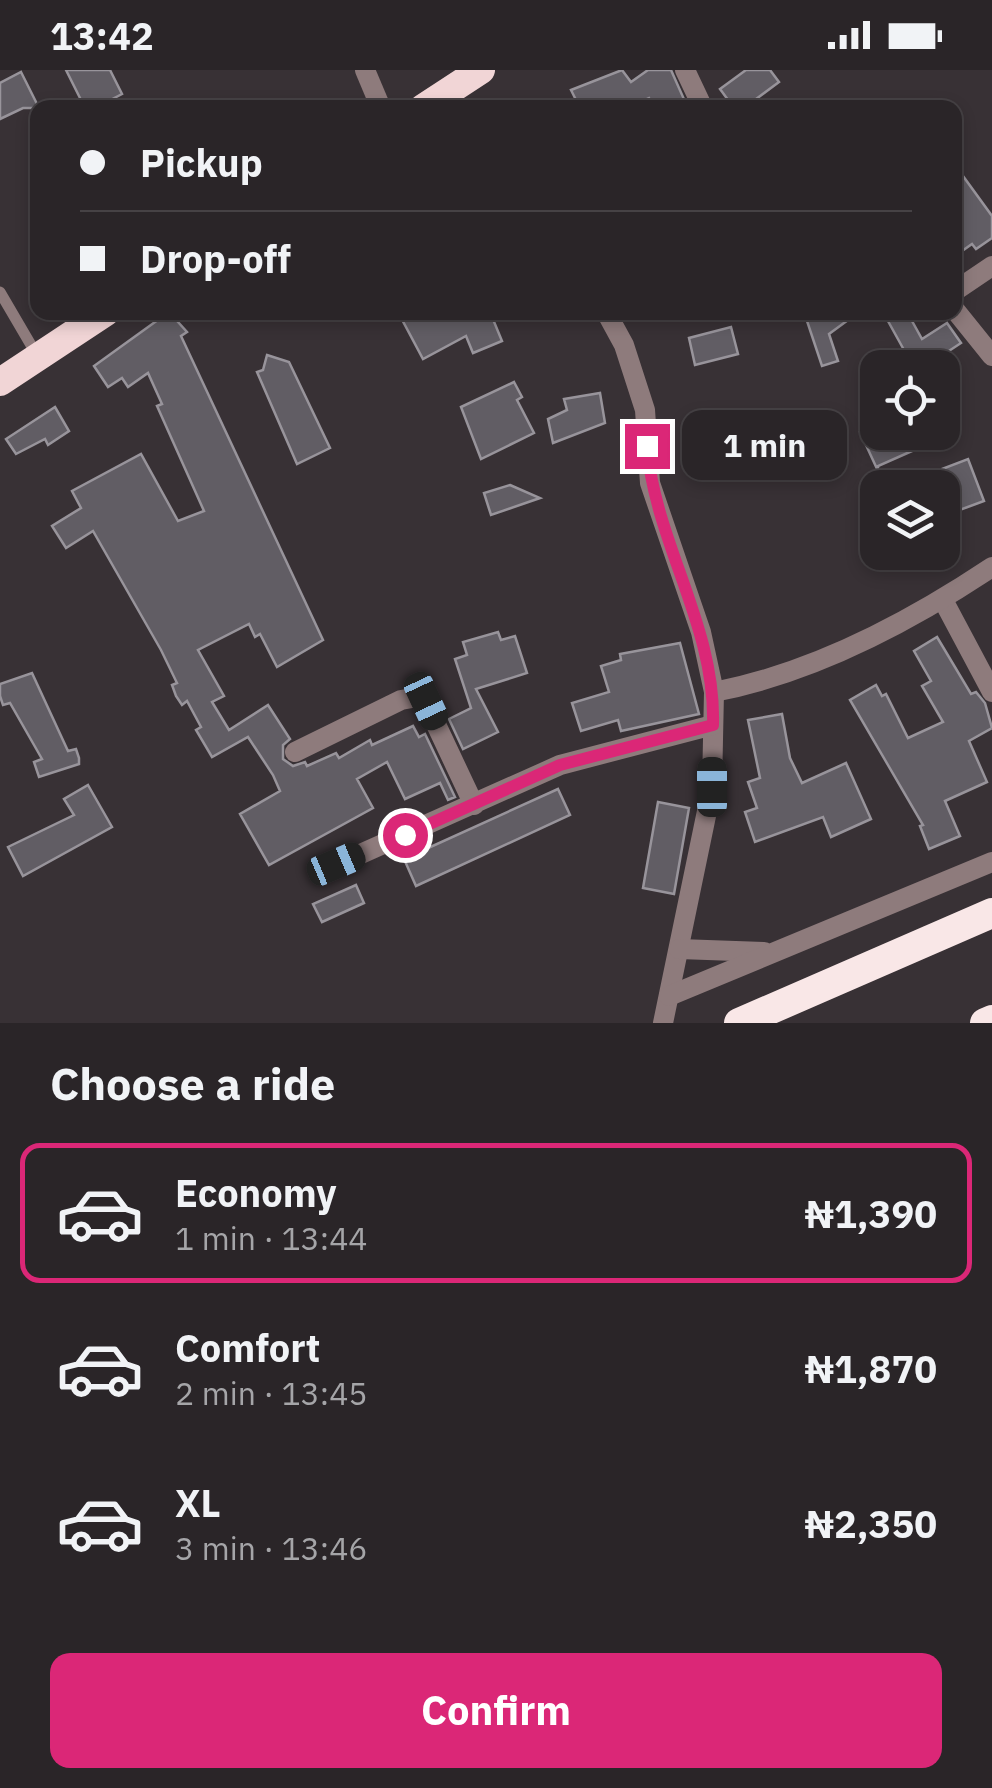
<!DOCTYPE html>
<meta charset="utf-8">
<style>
body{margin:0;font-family:"IBM Plex Sans",sans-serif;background:#363134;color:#f1f3f6;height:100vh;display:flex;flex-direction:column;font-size:38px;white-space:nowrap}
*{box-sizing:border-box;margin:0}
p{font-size:32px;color:#a5a5a8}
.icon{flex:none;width:55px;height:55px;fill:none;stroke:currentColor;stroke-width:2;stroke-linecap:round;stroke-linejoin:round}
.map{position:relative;height:953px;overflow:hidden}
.details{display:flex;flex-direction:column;background:#2a2528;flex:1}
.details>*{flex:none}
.top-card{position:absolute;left:30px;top:30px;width:932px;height:220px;border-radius:20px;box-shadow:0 5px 15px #0003,0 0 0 2px #464245;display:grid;align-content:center;height:220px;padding:0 50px;background:#2a2528}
.buttons{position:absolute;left:860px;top:280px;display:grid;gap:20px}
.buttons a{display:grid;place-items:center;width:100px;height:100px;border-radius:20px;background:#2a2528;box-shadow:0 5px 15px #0003,0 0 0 2px #464245;font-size:50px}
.end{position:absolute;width:45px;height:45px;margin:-22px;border:12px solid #db2777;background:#fff;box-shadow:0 0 0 5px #fff}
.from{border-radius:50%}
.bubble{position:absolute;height:70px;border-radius:20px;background:#2a2528;box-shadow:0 5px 15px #0003,0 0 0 2px #464245;font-size:32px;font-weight:700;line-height:70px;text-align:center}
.car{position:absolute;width:30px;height:60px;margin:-30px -15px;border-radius:12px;box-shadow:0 0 8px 2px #0007;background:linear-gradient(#222 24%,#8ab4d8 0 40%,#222 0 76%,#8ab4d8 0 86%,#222 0)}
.top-card b{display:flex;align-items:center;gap:35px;height:95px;font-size:38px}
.top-card b+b{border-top:2px solid #464245}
.top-card i{width:25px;height:25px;background:#f1f3f6}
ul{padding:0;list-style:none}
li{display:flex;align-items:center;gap:30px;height:140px;margin:0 20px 15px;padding:0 30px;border:5px solid transparent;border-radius:20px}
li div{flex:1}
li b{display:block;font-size:38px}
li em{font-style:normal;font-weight:700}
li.current{border-color:#db2777}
li>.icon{width:90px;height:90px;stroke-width:1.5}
h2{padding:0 50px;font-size:45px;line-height:120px}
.cta{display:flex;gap:20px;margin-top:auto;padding:20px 50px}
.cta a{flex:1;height:115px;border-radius:20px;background:#db2777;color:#fff;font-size:40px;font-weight:700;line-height:115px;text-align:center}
.status{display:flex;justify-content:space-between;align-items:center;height:70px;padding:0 50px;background:#2a2528;direction:ltr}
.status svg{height:28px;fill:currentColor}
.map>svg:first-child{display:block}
.building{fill:#615d64;stroke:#98949b;stroke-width:2.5}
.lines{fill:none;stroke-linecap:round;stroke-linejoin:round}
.service{stroke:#8e7b7c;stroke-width:11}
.minor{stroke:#8e7b7c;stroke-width:20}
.trunk{stroke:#f1d5d6;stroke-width:28}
.motorway{stroke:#f9e7e7;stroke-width:30}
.route{stroke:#db2777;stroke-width:12}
</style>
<div class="status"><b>13:42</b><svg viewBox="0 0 49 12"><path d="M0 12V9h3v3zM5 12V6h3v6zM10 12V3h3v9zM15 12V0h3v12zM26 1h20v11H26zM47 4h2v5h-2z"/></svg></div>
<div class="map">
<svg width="992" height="953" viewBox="0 0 992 953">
<rect width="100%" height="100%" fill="#383135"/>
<!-- building -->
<g class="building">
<polygon points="66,0 110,0 122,24 95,38 85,38"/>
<polygon points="622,0 631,12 648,0 671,0 687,36 655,38 649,28 627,38 580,38 571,20"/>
<polygon points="746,0 770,0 779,12 744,38 734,38 720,19"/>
<polygon points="21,2 39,38 23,38 0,49 0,13"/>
<polygon points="955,95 992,146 992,168 976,179 972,174 955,186"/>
<polygon points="169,242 187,262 181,266 323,570 277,597 260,564 255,567 249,554 198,580 224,626 212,632 229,660 268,635 290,669 283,675 283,689 293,696 305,692 307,696 336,683 339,688 370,670 372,675 413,656 419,667 425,664 455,727 448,730 440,713 405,729 387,692 357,709 373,738 269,795 240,744 280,721 273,705 248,667 212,687 196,660 201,657 187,631 182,635 176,626 172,615 177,613 161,580 93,461 66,478 52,456 81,438 72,421 141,384 178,451 204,441 157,336 162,334 148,303 128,317 122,308 108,317 94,296"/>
<polygon points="398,242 490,242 502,271 473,283 466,266 423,289"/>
<polygon points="804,242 859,242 829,264 838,291 822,296"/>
<polygon points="883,242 907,242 922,269 947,253 961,273 923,298 877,298 904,280"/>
<polygon points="731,257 738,284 695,295 689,268"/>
<polygon points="267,285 289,292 330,378 297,394 257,302 263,300"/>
<polygon points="514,312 522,327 517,330 534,363 481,389 461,337"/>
<polygon points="600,323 605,353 553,373 548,349 567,340 564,329"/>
<polygon points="55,337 69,361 48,375 45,369 16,384 6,369"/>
<polygon points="878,356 878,362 904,362 912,381 878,396 878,401 860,362"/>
<polygon points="968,389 984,431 957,441 942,399"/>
<polygon points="510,415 540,428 491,445 484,423"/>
<polygon points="498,562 501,570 515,566 527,603 476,619 498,662 463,679 449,649 471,638 455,589 467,585 463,572"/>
<polygon points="937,567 971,624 976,622 985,633 992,658 969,671 987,712 945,731 960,766 929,779 920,756 923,755 850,630 876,615 882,626 886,624 908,668 943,652 922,616 931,611 914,581"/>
<polygon points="680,573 699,644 621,661 618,650 581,661 572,633 609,622 601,596 621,590 620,584"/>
<polygon points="32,603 68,681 76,679 79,688 79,694 39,707 34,692 42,689 10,633 3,635 0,626 0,614"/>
<polygon points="782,644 790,688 802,713 846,693 871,749 831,767 823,747 755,772 745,742 757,738 748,712 760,708 748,650"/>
<polygon points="88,715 112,757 23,806 8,777 74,745 64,729"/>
<polygon points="558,719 570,745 416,816 404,789"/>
<polygon points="658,732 689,738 674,824 643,818"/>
<polygon points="356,815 364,833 322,852 313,834"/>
</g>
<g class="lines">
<!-- service -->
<polyline class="service" points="0,222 38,287"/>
<!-- minor -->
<g class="minor">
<polyline points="365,0 381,38"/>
<polyline points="685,0 703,38"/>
<polyline points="955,221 992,196"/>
<polyline points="955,240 992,286"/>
<polyline points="606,242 624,275 645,340 650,413 701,562 714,622 712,717 663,953"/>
<polyline points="943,530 992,622"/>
<path d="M714,622C813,603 908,553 992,497"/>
<polyline points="295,682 401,630 418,627 425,631 474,735"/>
<polyline points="336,795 560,695 713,655"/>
<polyline points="679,879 764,882"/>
<polyline points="669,926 992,792"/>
</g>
<!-- trunk -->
<g class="trunk">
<polyline points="423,38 481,0"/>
<polyline points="0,312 106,242"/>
</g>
<!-- motorway -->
<g class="motorway">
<polyline points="739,953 992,843"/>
<polyline points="985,953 992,950"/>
</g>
</g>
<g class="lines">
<!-- route -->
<path class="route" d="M405,765L560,695L713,655C716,556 655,473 647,376"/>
</g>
</svg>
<div class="buttons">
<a><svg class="icon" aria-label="locate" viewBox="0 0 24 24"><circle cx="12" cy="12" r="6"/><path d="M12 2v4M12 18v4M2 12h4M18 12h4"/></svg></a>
<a><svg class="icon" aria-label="layers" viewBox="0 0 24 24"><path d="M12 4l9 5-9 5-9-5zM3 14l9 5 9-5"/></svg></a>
</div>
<i class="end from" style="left:405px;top:765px"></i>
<i class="end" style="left:647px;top:376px"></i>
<div class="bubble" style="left:682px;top:340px;width:165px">1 min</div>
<i class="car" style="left:426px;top:631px;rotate:155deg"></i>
<i class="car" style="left:712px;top:717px;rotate:0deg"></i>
<i class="car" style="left:336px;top:794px;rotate:67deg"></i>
<div class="top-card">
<b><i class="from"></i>Pickup</b>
<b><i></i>Drop-off</b>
</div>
</div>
<section class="details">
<h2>Choose a ride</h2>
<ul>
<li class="current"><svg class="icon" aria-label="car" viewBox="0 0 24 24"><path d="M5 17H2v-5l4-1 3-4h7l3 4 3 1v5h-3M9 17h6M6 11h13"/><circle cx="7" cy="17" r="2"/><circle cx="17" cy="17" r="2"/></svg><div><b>Economy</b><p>1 min · 13:44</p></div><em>₦1,390</em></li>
<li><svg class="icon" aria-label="car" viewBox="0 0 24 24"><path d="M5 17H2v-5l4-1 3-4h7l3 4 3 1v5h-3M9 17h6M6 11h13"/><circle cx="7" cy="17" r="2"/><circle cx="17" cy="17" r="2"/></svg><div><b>Comfort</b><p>2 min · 13:45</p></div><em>₦1,870</em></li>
<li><svg class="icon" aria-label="car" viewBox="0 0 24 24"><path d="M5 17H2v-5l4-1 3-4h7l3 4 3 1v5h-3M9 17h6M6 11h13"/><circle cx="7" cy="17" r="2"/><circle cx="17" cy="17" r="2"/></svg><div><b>XL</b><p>3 min · 13:46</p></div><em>₦2,350</em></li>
</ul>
<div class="cta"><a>Confirm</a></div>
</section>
